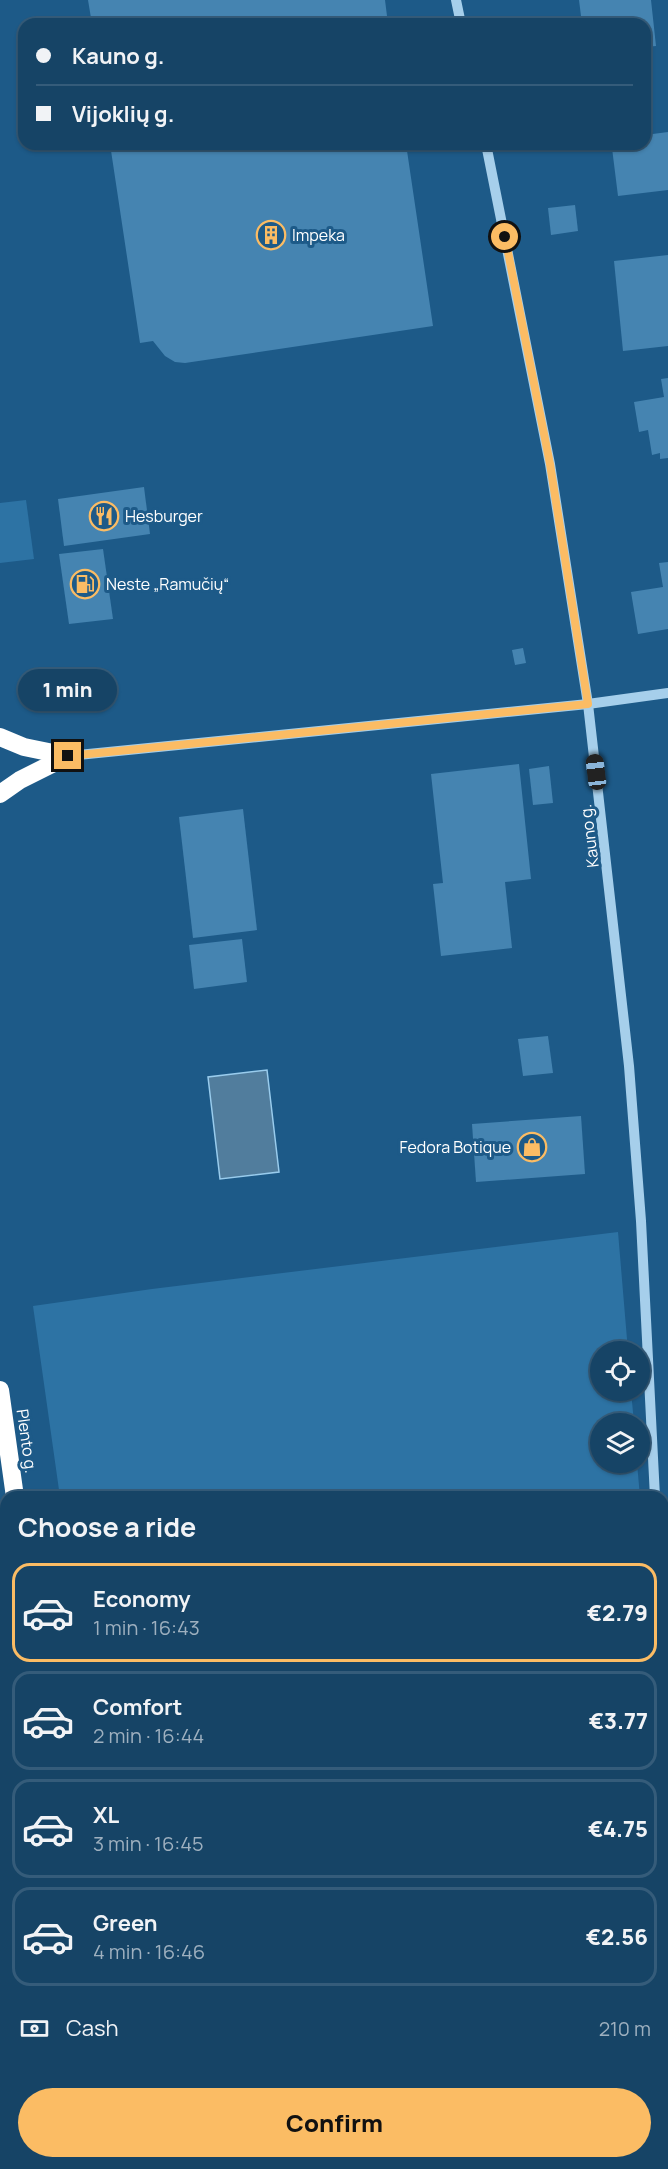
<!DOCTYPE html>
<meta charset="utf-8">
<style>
body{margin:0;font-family:Manrope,sans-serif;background:#1f4b6c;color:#f1f3f6;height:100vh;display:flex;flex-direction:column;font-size:22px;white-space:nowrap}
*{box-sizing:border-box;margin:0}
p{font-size:20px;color:#9eb0bf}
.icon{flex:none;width:33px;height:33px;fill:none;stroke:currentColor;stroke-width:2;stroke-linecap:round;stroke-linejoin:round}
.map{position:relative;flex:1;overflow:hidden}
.side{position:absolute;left:0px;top:1491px;width:669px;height:678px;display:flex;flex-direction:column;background:#164466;border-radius:18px 18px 0 0;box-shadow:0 2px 4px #0004,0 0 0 2px #355c7a}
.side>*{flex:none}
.banner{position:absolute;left:18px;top:18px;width:633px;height:132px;border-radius:18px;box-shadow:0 2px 4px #0004,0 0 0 2px #355c7a;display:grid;align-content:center;height:132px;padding:0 18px;background:#164466}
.controls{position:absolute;left:590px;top:1341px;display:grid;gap:12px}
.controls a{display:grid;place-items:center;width:60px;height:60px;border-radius:50%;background:#164466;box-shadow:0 2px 4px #0004,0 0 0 2px #355c7a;font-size:30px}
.end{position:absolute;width:27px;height:27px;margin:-14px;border:8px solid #fbbc64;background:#111;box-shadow:0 0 0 3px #111}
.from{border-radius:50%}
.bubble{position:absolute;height:42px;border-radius:21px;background:#164466;box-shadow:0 2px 4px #0004,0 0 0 2px #355c7a;font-size:20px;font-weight:800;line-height:42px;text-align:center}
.car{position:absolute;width:18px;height:36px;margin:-18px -9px;border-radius:8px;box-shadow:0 0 4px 2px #0007;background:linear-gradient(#222 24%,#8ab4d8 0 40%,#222 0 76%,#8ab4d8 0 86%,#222 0)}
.banner b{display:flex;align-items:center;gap:21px;height:57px;font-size:22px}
.banner b+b{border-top:2px solid #355c7a}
.banner i{width:15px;height:15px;background:#f1f3f6}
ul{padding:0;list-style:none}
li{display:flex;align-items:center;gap:18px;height:99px;margin:0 12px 9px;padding:0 6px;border:3px solid #355c7a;border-radius:18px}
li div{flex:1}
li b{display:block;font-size:22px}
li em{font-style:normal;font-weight:800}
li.on{border-color:#fbbc64}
li>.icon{width:54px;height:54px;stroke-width:1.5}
h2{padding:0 18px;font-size:27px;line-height:72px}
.pay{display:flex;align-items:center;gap:15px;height:66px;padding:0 18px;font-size:22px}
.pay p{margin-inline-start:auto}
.cta{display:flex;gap:12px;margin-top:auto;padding:12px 18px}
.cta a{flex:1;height:69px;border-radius:36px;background:#fbbc64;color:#111;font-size:24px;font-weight:800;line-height:69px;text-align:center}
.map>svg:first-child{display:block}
.green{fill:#2d73a4}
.water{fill:#517d9d;stroke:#99cced;stroke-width:1.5}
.building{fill:#4584b1}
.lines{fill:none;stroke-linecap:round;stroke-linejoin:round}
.minor{stroke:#a6cfeb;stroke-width:10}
.highway{stroke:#fff;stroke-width:18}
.route{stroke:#fbbc64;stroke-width:8}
.labels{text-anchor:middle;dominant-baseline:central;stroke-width:6;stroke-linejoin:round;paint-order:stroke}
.poi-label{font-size:16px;fill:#fff;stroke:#1d5a88;text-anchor:start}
.street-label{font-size:16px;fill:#fff;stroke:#1d5a88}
</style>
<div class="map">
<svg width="668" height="2169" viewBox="0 0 668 2169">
<rect width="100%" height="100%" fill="#1d5a88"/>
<!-- green -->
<g class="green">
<polygon points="26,500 34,559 0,563 0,503"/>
<polygon points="618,1232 628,1351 600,1352 600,1390 631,1391 634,1423 600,1424 600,1462 637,1463 640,1497 60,1497 33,1306 152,1289"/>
<polygon points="149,2163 295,2163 277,2169 150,2169"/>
</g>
<!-- water -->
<polygon class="water" points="267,1070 279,1172 220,1179 208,1077"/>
<!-- building -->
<g class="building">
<polygon points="88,0 385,0 388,24 92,24"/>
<polygon points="579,0 651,0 656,46 645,47 645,24 582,24"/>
<polygon points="668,132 668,190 618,196 612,148 604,149 603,144 645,144 645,135"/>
<polygon points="110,144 406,144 433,326 185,363 175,362 165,356 153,341 140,343"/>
<polygon points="575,205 578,231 551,235 548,208"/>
<polygon points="668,255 668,346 623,351 614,261"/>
<polygon points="668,378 668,458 660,459 660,453 652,455 648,430 639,432 634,402 664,397 661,379"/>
<polygon points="144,487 150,534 64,546 58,499"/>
<polygon points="103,549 113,619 69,624 59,554"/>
<polygon points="668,562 668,629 638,634 631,592 663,587 659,563"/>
<polygon points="523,648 526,663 515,665 512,650"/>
<polygon points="519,764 531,879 505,882 512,948 441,956 433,884 443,883 431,774"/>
<polygon points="549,766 553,803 533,805 529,769"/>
<polygon points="243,809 257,930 193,938 179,817"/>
<polygon points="242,939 247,982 194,989 189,945"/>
<polygon points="548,1036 553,1073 523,1076 518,1039"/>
<polygon points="581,1116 585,1174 476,1182 472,1124"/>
</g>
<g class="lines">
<!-- minor -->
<g class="minor">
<polyline points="456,0 461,24"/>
<polyline points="486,144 550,464 588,704 629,1066 641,1221 655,1497"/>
<polyline points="68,756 588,704 668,693"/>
<polyline points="663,1682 668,1792"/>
<polyline points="663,1960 668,1959"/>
<polyline points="555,2163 555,2169"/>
</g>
<!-- highway -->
<g class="highway">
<polyline points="0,737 24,747 68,756"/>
<polyline points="0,794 20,780 68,756"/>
<polyline points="0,1390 15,1497"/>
<polyline points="0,1711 6,1752"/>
<polyline points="63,2163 64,2169"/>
<polyline points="107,2163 108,2169"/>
<polyline points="36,2169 37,2163"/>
</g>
</g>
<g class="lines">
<!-- route -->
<polyline class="route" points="68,756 588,704 550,464 505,237"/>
</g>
<!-- icons -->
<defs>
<g id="building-ring" transform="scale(1.5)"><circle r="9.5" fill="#1d5a88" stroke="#fbbc64" stroke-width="1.5"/><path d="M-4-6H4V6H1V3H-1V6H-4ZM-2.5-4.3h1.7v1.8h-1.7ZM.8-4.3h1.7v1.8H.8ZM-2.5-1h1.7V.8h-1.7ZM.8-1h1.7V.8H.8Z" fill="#fbbc64"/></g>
<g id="restaurant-ring" transform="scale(1.5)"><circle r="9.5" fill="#1d5a88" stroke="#fbbc64" stroke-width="1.5"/><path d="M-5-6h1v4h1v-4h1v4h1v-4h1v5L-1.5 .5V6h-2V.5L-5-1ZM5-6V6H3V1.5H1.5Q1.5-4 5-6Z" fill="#fbbc64"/></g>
<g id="fuel-ring" transform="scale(1.5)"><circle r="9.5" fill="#1d5a88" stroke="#fbbc64" stroke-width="1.5"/><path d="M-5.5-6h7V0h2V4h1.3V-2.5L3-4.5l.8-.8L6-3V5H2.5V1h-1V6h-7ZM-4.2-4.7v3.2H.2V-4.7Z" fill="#fbbc64"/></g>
<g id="shop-ring" transform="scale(1.5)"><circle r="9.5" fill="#1d5a88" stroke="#fbbc64" stroke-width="1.5"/><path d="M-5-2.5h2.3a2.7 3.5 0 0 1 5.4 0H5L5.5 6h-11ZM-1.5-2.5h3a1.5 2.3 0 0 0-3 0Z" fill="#fbbc64"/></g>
</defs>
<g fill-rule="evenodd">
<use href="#building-ring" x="271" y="235"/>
<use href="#restaurant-ring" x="104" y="516"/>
<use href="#fuel-ring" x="85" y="584"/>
<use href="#shop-ring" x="532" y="1147"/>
</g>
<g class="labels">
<!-- poi labels -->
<g class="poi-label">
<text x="292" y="235">Impeka</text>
<text x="125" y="516">Hesburger</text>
<text x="106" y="584">Neste „Ramučių“</text>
<text x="511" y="1147" text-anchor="end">Fedora Botique</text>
</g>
<!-- street labels -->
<g class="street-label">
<text transform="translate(589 836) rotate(-97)">Kauno g.</text>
<text transform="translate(27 1441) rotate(82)">Plento g.</text>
</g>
</g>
</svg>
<div class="controls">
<a><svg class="icon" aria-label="locate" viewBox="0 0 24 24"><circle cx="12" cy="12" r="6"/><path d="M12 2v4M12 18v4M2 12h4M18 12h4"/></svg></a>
<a><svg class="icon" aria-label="layers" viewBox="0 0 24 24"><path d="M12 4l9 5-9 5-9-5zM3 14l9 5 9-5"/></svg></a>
</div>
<i class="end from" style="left:505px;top:237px"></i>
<i class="end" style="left:68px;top:756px"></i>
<div class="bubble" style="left:18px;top:669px;width:99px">1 min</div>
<i class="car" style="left:596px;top:772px;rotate:353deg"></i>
<div class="banner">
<b><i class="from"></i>Kauno g.</b>
<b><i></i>Vijoklių g.</b>
</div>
<section class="side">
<h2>Choose a ride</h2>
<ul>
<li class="on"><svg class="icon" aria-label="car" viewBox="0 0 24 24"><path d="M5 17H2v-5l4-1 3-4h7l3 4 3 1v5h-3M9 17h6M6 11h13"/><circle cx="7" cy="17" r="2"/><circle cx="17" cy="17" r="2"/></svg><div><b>Economy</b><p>1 min · 16:43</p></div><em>€2.79</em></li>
<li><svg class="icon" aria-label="car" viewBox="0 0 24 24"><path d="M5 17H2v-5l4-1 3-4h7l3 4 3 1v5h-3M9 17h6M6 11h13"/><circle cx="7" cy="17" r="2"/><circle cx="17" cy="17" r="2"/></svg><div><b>Comfort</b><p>2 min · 16:44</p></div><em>€3.77</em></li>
<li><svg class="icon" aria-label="car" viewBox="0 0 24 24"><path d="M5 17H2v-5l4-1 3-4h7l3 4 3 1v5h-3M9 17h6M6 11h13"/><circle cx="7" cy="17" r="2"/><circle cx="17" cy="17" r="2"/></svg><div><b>XL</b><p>3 min · 16:45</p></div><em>€4.75</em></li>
<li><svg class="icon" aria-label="car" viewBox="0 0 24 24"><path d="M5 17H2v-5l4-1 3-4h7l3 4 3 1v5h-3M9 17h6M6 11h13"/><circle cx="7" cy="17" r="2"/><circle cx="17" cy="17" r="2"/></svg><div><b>Green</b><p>4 min · 16:46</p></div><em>€2.56</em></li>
</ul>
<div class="pay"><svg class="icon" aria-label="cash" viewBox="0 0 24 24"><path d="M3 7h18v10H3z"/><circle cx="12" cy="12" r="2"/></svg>Cash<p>210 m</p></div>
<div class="cta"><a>Confirm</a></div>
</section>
</div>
